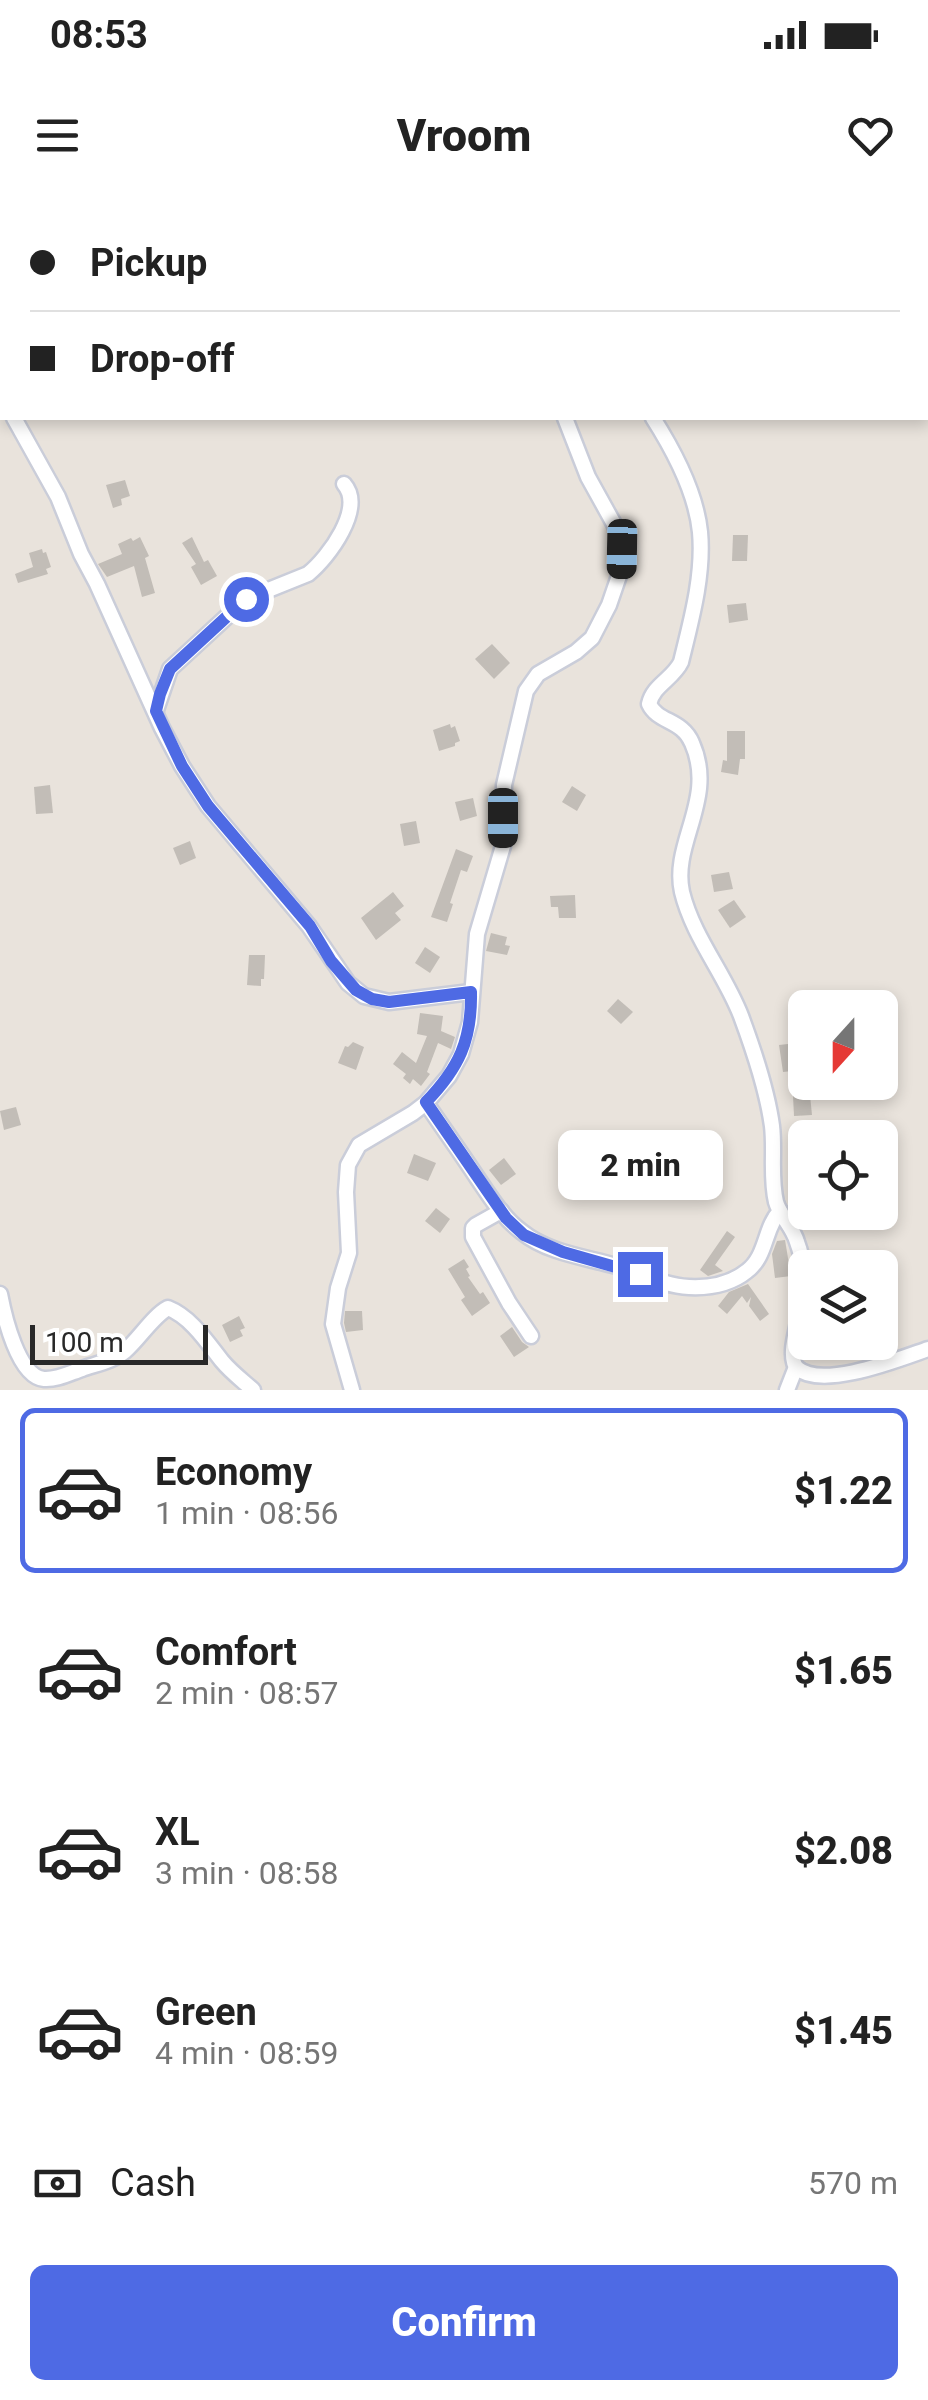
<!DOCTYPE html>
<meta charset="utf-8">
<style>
body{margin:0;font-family:Roboto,sans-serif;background:#f2f2f2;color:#222;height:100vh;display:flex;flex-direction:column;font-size:38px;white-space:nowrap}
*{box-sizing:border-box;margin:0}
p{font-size:32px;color:#767676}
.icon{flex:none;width:55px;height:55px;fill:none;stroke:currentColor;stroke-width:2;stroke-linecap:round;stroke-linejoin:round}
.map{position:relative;height:1190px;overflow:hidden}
.details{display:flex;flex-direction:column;background:#fff;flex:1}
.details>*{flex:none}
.top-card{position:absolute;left:0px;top:0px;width:930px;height:220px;box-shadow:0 5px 15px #0003;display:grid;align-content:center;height:220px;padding:0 30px;background:#fff}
.needle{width:65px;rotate:201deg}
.fabs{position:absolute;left:788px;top:790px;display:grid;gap:20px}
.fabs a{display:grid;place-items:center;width:110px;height:110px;border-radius:15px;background:#fff;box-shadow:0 5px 15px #0003;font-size:50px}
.scale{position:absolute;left:30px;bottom:25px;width:178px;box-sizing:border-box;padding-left:10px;border:5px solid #282828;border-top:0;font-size:28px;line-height:35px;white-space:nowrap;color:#282828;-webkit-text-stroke:8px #fff;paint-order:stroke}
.end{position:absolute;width:45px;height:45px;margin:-22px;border:12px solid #4e6ae4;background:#fff;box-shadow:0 0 0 5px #fff}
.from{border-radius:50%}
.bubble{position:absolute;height:70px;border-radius:15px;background:#fff;box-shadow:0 5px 15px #0003;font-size:32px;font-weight:800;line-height:70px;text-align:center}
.car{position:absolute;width:30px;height:60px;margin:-30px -15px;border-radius:12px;box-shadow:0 0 8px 2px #0007;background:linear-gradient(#222 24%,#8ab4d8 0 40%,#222 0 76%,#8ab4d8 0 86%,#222 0)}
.top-card b{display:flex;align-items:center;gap:35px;height:95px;font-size:38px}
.top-card b+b{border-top:2px solid #e0e0e0}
.top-card i{width:25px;height:25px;background:#222}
ul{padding:18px 0 0;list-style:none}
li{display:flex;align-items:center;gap:30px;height:165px;margin:0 20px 15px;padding:0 10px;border:5px solid transparent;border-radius:15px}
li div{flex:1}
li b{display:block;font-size:38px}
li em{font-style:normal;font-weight:800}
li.active{border-color:#4e6ae4}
li>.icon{width:90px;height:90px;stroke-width:1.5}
.pay{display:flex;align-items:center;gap:25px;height:110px;padding:0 30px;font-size:38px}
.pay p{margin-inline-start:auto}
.primary-button{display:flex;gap:20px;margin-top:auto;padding:20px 30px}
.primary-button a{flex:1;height:115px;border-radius:15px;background:#4e6ae4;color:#fff;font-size:40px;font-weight:800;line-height:115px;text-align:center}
.status{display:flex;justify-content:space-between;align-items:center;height:70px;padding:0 50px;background:#fff;direction:ltr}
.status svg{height:28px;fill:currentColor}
header{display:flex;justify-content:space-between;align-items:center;height:130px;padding:0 30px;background:#fff;font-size:45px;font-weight:800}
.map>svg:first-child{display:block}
.building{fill:#c2bdb7}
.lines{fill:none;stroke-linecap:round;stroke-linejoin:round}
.minor-casing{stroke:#cacdd9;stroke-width:19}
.minor{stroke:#fff;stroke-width:14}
.route{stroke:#4e6ae4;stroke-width:12}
</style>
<div class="status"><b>08:53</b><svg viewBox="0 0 49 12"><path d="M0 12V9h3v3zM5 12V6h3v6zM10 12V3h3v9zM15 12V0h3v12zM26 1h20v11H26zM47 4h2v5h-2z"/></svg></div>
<header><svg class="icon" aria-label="menu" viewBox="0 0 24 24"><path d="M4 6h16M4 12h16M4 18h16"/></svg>Vroom<svg class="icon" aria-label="heart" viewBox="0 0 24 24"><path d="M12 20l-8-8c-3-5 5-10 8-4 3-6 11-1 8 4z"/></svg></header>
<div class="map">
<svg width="928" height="1190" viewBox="0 0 928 1190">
<rect width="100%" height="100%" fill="#e9e3dc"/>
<!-- building -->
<g class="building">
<polygon points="125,280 130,296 121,299 122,305 113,308 106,285"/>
<polygon points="733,335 748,335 747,361 732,361"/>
<polygon points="140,337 149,356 145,358 155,393 142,397 134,366 107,377 98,364 122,354 118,344 131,338 133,341"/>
<polygon points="192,337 204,362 208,360 217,376 201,385 191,367 196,364 182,343"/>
<polygon points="42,349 43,353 46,352 51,367 46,369 48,374 18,383 15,374 33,367 29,353"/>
<polygon points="746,403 748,420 729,423 727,405"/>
<polygon points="492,444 510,463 494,479 475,459"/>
<polygon points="450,524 451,528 455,526 460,541 455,543 455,546 439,551 433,530"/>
<polygon points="727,531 745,531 745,559 740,559 738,575 721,572 723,560 727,561"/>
<polygon points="50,585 53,613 36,614 34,587"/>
<polygon points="572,586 586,595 577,611 562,602"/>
<polygon points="473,598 477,616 460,621 455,602"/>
<polygon points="416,621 420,643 404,646 400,624"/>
<polygon points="190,641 196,658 180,665 173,648"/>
<polygon points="456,649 473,656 467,672 461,670 450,703 453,704 447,722 431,717"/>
<polygon points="729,672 733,689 714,692 711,675"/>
<polygon points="393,692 404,706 395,713 401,720 376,740 361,718"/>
<polygon points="575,695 576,718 559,718 558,707 551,707 550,696"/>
<polygon points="734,700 746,717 730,728 718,710"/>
<polygon points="491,733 507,737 505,745 510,746 507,755 486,751"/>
<polygon points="425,747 440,757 430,773 415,763"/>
<polygon points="249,755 265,755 264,779 261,779 261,786 247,785"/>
<polygon points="618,799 633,812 621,824 607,811"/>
<polygon points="420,813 443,816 441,831 455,837 451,849 438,843 427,872 430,874 421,886 413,879 410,884 403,878 406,874 393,864 402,852 416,863 427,836 417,834"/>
<polygon points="353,842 364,847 356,870 338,863 345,846 348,847"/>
<polygon points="797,843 799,864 791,865 792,871 783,872 779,845"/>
<polygon points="810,895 812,915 794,916 793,896"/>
<polygon points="16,907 21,925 4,930 0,911"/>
<polygon points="414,954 436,963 428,981 407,973"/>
<polygon points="504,958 516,974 501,985 489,970"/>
<polygon points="436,1008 450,1019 440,1033 425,1021"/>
<polygon points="727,1031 735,1037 715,1065 723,1071 708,1076 700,1070"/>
<polygon points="785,1040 791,1076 775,1078 772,1054 777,1041"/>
<polygon points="464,1059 469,1067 466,1069 470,1076 468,1077 480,1094 483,1092 490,1103 472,1116 461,1100 465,1097 448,1069"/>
<polygon points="748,1084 769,1114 760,1121 749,1106 751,1097 747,1103 742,1096 727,1114 718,1106 729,1092"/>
<polygon points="345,1111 362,1111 363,1130 346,1132 344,1123"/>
<polygon points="239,1116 245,1128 240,1130 243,1136 230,1142 222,1125"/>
<polygon points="512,1127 522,1142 529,1147 514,1157 500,1136"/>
</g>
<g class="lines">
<!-- minor casing -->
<g class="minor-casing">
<g id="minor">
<polyline points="393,0 395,2"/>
<polyline points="434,0 436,2"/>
<polyline points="0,189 2,194"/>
<polyline points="14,218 58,297 81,354 97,384 162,528 182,566 208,606 309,726 348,783 364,796 389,802 471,792"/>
<path d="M653,218C674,251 696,292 700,332C704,375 691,421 681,462C673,479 653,485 649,504C658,523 682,519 692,543C717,599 671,643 682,692C693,737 725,774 741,816C754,851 767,889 772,926C775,951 770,977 776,1002C780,1016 793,1027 797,1042C803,1058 805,1077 804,1094C803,1112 785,1155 797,1168C822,1190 899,1159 928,1149"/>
<path d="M156,510L170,469L246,399L308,374C329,357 365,308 344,284"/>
<path d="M426,903C443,928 461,953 478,979C491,998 503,1018 522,1032C548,1053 585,1057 616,1066C640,1073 664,1086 689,1087C710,1088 731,1084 747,1071C767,1056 764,1028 780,1011"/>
<polyline points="501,1011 476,1025 473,1028 473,1037 509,1103 531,1136"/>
<path d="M0,1094C4,1115 18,1177 44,1179C57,1180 70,1173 82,1169C96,1164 113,1161 125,1151C139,1139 153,1116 168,1108C191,1117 207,1142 222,1161C231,1172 243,1181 253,1190"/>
<polyline points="352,1190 333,1124 338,1088 349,1053 346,992 348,965 359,945 413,913 426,903 449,876 461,854 470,822 477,734 503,646 504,585 526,491 538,474 576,452 592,438 609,405 621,370 619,333 588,277 565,218"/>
<polyline points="787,1190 796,1167"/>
</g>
</g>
<!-- minor -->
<use href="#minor" class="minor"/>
</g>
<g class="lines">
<!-- route -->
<path class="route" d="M246,399L170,469L160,494L156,511L182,566L208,606L310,726L331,761L356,790L372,799L389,802L471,792C472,840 459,868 426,902L506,1018L524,1035L563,1052L640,1074"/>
</g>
</svg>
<div class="fabs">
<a><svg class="needle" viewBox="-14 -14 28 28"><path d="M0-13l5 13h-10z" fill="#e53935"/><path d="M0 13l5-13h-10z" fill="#767676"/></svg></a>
<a><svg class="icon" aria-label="locate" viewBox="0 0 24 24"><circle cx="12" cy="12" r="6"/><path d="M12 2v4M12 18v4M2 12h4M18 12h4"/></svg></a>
<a><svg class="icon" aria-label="layers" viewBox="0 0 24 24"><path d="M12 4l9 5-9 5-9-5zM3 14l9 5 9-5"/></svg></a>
</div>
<div class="scale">100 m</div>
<i class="end from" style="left:246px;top:399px"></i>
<i class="end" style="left:640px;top:1074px"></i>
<div class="bubble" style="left:558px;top:930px;width:165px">2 min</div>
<i class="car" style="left:622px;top:349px;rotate:181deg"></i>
<i class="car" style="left:503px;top:618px;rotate:180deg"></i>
<div class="top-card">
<b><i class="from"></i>Pickup</b>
<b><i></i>Drop-off</b>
</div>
</div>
<section class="details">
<ul>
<li class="active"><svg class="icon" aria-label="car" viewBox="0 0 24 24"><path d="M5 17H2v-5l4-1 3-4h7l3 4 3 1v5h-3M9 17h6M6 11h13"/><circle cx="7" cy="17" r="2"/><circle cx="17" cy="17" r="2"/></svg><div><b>Economy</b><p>1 min · 08:56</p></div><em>$1.22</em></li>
<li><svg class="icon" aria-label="car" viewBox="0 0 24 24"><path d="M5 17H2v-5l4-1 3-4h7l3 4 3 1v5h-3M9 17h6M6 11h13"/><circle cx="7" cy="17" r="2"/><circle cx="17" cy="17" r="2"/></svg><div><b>Comfort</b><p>2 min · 08:57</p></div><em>$1.65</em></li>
<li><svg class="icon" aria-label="car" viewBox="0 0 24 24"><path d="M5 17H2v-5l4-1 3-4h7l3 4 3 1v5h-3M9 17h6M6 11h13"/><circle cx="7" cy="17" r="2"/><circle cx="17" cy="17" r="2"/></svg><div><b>XL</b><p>3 min · 08:58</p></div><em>$2.08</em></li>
<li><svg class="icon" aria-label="car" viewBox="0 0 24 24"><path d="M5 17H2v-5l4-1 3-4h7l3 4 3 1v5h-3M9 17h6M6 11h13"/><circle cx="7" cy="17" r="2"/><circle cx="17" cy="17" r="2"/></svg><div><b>Green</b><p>4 min · 08:59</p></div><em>$1.45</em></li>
</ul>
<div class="pay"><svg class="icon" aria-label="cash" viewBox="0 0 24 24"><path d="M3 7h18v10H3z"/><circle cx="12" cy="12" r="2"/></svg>Cash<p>570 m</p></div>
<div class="primary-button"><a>Confirm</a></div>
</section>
